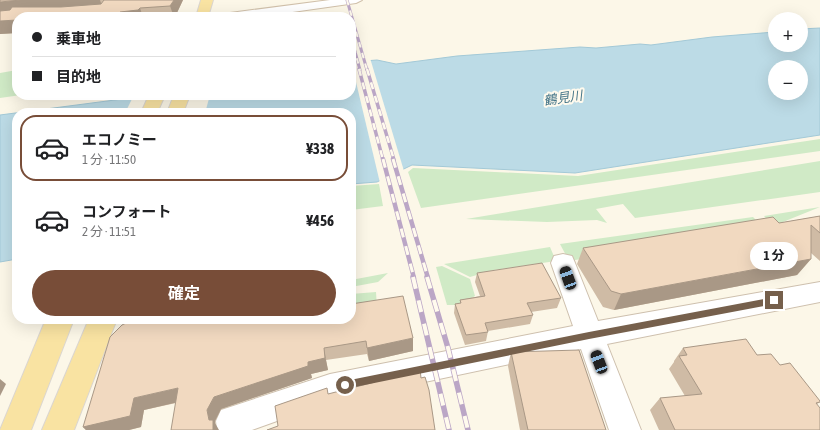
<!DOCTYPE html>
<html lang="ja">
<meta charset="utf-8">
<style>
body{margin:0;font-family:"Asap Condensed","Noto Sans JP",sans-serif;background:#f6f6f6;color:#202124;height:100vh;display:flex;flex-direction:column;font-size:15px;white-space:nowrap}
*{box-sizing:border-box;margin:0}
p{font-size:13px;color:#757577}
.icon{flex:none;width:22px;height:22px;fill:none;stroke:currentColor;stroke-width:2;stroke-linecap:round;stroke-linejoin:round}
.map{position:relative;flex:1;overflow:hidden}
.details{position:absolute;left:12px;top:108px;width:344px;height:216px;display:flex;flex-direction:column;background:#fff;border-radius:16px;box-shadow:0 4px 16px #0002}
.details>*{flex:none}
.guide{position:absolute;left:12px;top:12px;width:344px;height:88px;border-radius:16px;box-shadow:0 4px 16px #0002;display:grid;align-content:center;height:88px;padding:0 20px;background:#fff}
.tools{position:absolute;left:768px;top:12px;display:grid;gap:8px}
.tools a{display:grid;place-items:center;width:40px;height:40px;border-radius:50%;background:#fff;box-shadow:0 4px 16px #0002;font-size:20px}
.end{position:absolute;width:18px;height:18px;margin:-9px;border:5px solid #76604c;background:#fff;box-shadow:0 0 0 2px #fff}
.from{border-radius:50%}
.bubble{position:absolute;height:28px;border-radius:14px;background:#fff;box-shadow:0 4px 16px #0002;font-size:13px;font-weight:700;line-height:28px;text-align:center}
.car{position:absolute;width:12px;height:24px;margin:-12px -6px;border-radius:5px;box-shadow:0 0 3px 1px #0007;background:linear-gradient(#222 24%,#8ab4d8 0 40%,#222 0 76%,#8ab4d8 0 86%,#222 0)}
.guide b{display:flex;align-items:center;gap:14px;height:38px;font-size:15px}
.guide b+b{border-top:1px solid #e0e0e0}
.guide i{width:10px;height:10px;background:#202124}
ul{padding:7px 0 0;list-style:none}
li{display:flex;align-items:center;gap:12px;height:66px;margin:0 8px 6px;padding:0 12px;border:2px solid transparent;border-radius:16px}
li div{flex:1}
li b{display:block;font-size:15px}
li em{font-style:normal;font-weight:700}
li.active{border-color:#784d38}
li>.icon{width:36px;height:36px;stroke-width:1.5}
.cta{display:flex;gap:8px;margin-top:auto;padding:8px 20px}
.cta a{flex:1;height:46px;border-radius:24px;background:#784d38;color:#fff;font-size:16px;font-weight:700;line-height:46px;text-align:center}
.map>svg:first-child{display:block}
.green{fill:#d0eac6}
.water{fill:#bcdbe6;stroke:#a3c9d7;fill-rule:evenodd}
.pier{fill:#fcf7e8}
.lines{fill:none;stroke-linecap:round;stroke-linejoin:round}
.street-casing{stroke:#cec0ae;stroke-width:2}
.secondary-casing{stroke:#d1c1ab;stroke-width:2}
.primary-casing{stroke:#dbd6d0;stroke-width:2}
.street{fill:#fff;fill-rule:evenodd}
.secondary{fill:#fff;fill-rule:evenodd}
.primary{fill:#f9e3a2;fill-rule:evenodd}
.rail-far3-casing{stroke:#bba6c6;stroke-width:3}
.rail-far2-casing{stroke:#bba6c6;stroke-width:3.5}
.rail-far1-casing{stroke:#bba6c6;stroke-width:4.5}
.rail-casing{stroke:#bba6c6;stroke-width:5.5}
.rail-far3{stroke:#fffaee;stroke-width:2;stroke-dasharray:5.5;stroke-linecap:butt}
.rail-far2{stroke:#fffaee;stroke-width:2.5;stroke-dasharray:7;stroke-linecap:butt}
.rail-far1{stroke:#fffaee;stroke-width:3;stroke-dasharray:9;stroke-linecap:butt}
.rail{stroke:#fffaee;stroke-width:4;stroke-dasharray:12;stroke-linecap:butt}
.wall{fill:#cfbba5}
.shaded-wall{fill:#a99886}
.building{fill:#f1d9c0;stroke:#a99886}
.route{fill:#76604c}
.labels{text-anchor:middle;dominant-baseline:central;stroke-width:4;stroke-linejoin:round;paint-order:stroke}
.far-water-label{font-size:13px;font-style:italic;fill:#467689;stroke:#fffaee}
</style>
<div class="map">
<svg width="820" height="430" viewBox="0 0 820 430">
<rect width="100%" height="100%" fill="#fcf7e8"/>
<!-- green -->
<g class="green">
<polygon points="17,70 17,95 21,95 0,98 0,73"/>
<polygon points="820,139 820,151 421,208 408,172 413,168 578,176"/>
<polygon points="820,161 820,192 635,218 623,204 596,209 607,223 597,220 547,222 466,219"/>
<polygon points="379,184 383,206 351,210 351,186"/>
<polygon points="820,207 773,226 764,216"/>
<polygon points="753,217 765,229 569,261 560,244"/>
<polygon points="550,247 556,261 494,270 470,277 444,264"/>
<polygon points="442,266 470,279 475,296 459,305 447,305 436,267"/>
<polygon points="388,273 378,282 351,287 351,280"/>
<polygon points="376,292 377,308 351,306 351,294"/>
</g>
<!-- water -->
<path class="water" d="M820,28V135L575,173L412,165L377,182L351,184V113H17V259L0,262V115L153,95H351V62L377,60L396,64L457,56L580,47L596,48L640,44L651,45L712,37L775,32V45H801V29ZM775,67H801V93H775Z"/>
<!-- pier -->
<g class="pier">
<polygon points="370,58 404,171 380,183 351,61"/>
<polygon points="134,95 210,95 205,113 125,113"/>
</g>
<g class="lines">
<!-- street casing -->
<g class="street-casing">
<polygon id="street" points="563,254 572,256 575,263 598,321 820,282 820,302 607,344 641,430 609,430 581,349 330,402 252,430 217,430 216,421 221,410 330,374 573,326 551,263 554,256"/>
</g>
<!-- secondary casing -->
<g class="secondary-casing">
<polygon id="secondary" points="330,0 362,0 356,3 257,17 224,17 230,13"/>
</g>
<!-- primary casing -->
<g class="primary-casing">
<g id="primary">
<polygon points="201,0 213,0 208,17 196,17"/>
<polygon points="149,95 165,95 157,113 141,113"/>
<polygon points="174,95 190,95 183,113 167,113"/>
<polygon points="46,319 74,319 31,430 0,430"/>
<polygon points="89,319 117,319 74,430 42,430"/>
</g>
</g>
<!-- street -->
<use href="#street" class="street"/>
<!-- secondary -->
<use href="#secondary" class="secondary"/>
<!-- primary -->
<use href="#primary" class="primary"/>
<!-- rail-far3 casing -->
<g class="rail-far3-casing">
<g id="rail-far3">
<polyline points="347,0 367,70"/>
<polyline points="351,37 360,70"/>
</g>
</g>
<!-- rail-far2 casing -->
<g class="rail-far2-casing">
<g id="rail-far2">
<polyline points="359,69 383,160"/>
<polyline points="367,69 394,160"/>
</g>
</g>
<!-- rail-far1 casing -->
<g class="rail-far1-casing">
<g id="rail-far1">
<polyline points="383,159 414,278"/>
<polyline points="393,159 428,278"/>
</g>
</g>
<!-- rail casing -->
<g class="rail-casing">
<g id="rail">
<polyline points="413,277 449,430"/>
<polyline points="427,277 448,348 468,430"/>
</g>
</g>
<!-- rail-far3 -->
<use href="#rail-far3" class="rail-far3"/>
<!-- rail-far2 -->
<use href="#rail-far2" class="rail-far2"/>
<!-- rail-far1 -->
<use href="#rail-far1" class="rail-far1"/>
<!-- rail -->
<use href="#rail" class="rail"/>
</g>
<!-- wall -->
<g class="wall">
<polygon points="0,0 183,0 175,17 17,17 17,33 0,34"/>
<polygon points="820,216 820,261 811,253 811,259 797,275 614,310 603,307 577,264 583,248 779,223"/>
<polygon points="477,273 561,298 557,308 531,312 533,315 530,324 488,331 486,341 465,345 454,313 455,304 460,303 460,300 480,296 475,282"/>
<polygon points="351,319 413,351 369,361 367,354 326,360 328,370 311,374 312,378 221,409 215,421 215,423 176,403 144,410 141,427 129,430 86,430 83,427"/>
<polygon points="683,348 757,355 780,365 820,401 820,402 817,404 820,430 659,430 650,410 660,398 685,396 669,369 674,362 674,361"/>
<polygon points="511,352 606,430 520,430 508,366"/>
</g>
<!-- shaded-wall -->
<g class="shaded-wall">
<polygon points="21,0 100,0 102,6 0,14 0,2"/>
<polygon points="174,0 183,0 175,17 174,17 170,6"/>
<polygon points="140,8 143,17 120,17 120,12"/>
<polygon points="93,13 94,17 52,17"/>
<polygon points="17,20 17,33 0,34 0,21"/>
<polygon points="811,259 797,275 614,310 621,294"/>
<polygon points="413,338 413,351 369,361 367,348"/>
<polygon points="324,348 326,360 328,370 311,374 312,378 221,409 215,421 215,423 219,430 213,430 209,420 207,410 214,397 308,362"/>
<polygon points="0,379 6,384 0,396"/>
<polygon points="178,388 187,400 144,410 141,427 129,430 86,430 83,427 134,398"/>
</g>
<!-- building -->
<g class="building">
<polygon points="0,0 21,0 0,2"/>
<polygon points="104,0 174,0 170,6 140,8 138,10 120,12 120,17 94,17 93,13 52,17 17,17 17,20 0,21 0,11 10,10 12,7 61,7 101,4"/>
<polygon points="820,216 820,233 811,225 811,259 621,294 611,291 583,248 773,217 779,223"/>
<polygon points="542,263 561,298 527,303 533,315 485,323 488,332 466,335 455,304 461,303 460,300 485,296 477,273"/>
<polygon points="403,296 413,338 367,348 366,341 324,348 325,358 308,362 308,366 214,397 207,410 209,420 213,420 213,430 171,430 178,388 134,398 130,416 83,427 110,337 122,325 134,319 351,319 351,304"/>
<polygon points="746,339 757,355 771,354 780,365 790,363 820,401 820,402 816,403 820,408 820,430 675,430 660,398 702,394 679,356 687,355 683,348"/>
<polygon points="579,350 606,430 528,430 511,352"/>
<polygon points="420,369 421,378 425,377 429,390 435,430 267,430 278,426 275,406 327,388 328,394 375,382 374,378"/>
</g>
<!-- route -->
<polygon class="route" points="774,297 778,300 774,304 589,339 345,389 341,385 345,381 589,332"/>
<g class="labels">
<!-- far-water labels -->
<g class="far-water-label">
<text transform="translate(563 98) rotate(-8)">鶴見川</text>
</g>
</g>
</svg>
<div class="tools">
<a>+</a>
<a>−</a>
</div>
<i class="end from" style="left:345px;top:385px"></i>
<i class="end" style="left:774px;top:300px"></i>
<div class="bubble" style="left:750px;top:242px;width:48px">1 分</div>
<i class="car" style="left:568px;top:278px;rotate:340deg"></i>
<i class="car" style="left:599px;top:362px;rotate:339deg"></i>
<div class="guide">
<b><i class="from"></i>乗車地</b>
<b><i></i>目的地</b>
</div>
<section class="details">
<ul>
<li class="active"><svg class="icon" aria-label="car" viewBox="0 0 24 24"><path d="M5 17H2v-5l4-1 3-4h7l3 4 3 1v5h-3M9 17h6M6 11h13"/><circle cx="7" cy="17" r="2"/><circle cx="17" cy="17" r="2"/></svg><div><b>エコノミー</b><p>1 分 · 11:50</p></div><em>¥338</em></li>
<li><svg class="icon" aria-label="car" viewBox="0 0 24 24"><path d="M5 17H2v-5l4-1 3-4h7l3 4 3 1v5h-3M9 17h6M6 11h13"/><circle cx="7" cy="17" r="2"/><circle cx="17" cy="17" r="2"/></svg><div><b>コンフォート</b><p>2 分 · 11:51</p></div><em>¥456</em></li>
</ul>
<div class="cta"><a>確定</a></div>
</section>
</div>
